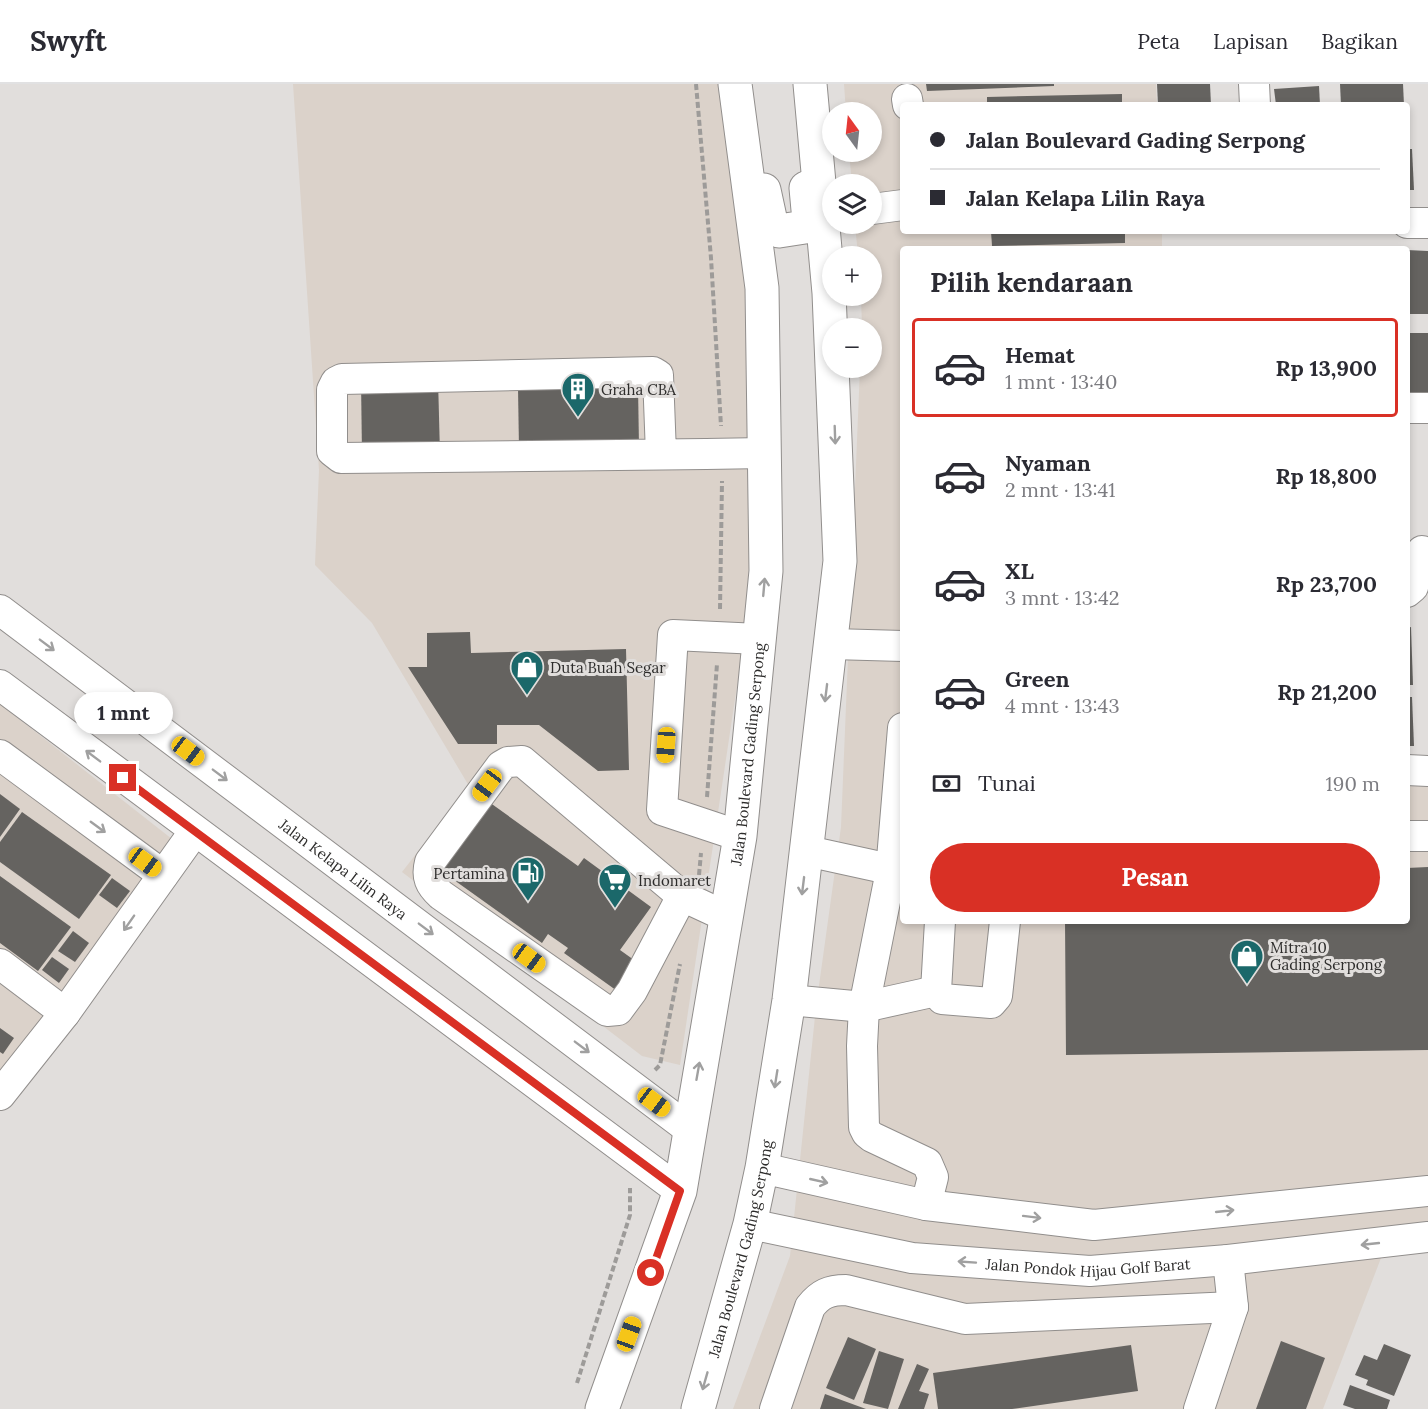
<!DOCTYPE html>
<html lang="id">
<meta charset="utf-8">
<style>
body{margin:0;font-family:Lora,serif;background:#f2f2f3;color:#2b2b33;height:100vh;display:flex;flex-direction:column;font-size:22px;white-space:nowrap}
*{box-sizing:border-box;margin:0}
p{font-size:20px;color:#7c7c81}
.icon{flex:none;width:33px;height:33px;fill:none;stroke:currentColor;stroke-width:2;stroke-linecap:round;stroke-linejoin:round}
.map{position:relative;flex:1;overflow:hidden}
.panel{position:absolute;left:900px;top:162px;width:510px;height:678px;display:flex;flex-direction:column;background:#fff;border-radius:6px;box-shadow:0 3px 9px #0003}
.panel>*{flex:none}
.banner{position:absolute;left:900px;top:18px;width:510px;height:132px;border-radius:6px;box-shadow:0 3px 9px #0003;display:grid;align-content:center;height:132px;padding:0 30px;background:#fff}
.needle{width:39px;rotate:345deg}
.tools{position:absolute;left:822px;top:18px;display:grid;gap:12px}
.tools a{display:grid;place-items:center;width:60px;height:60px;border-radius:50%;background:#fff;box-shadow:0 3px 9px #0003;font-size:30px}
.end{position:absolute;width:27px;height:27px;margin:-14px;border:8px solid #d93025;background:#fff;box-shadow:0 0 0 3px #fff}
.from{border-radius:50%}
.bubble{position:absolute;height:42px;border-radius:21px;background:#fff;box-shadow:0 3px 9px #0003;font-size:20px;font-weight:700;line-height:42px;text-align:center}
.car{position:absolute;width:18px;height:36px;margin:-18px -9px;border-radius:8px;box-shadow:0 0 4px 2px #0007;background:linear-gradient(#f5c518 24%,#345 0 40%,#f5c518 0 76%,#345 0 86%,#f5c518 0)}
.banner b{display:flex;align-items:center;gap:21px;height:57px;font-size:22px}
.banner b+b{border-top:2px solid #e1e1e2}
.banner i{width:15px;height:15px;background:#2b2b33}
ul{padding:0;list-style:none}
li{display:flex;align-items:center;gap:18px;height:99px;margin:0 12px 9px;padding:0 18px;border:3px solid transparent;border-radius:6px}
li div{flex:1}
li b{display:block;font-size:22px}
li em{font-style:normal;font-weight:700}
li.on{border-color:#d93025}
li>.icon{width:54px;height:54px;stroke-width:1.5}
h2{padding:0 30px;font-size:27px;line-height:72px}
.pay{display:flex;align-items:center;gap:15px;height:66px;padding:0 30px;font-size:22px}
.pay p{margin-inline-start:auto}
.primary-button{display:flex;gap:12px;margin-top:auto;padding:12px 30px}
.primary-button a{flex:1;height:69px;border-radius:36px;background:#d93025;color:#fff;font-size:24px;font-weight:700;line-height:69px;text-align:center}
header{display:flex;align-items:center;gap:36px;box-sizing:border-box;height:84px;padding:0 30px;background:#fff;border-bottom:2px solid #e1e1e2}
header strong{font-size:28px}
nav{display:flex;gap:33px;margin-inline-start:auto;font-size:21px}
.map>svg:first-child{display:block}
.built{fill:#dbd2ca}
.building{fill:#656360}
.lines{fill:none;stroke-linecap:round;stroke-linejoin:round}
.minor-casing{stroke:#918e8c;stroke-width:32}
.major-casing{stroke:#918e8c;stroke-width:35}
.path{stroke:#9d9b99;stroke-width:4;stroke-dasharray:6 3;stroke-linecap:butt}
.minor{stroke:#fff;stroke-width:30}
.major{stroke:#fff;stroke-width:33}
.oneway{stroke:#a0a0a0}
.route{stroke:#d93025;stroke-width:8}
.labels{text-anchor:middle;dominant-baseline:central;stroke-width:6;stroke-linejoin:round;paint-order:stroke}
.poi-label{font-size:15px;fill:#2d2c2b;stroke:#e1dedc;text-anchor:start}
.street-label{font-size:15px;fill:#2d2c2b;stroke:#e1dedc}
</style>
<header>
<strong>Swyft</strong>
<nav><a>Peta</a><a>Lapisan</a><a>Bagikan</a></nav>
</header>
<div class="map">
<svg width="1428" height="1325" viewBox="0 0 1428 1325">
<rect width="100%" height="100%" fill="#e1dedc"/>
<!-- built -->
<g class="built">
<polygon points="293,0 729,0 760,363 740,582 680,981 642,972 402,788 469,702 372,539 315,481 319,386"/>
<polygon points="844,0 1156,0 1157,21 903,21 903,147 1162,147 1162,165 903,165 903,837 1407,837 1407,685 1428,685 1428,1156 1386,1161 1323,1325 733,1325 790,1172 816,923 841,743 860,284 872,284 872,244 862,244 861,212 872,212 872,172 858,172 855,140 872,140 872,100 852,100 849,68 872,68 872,28 846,28"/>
<polygon points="0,620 186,766 0,1021"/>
</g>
<!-- building -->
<g class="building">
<polygon points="926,0 1054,0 1054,2 927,7"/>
<polygon points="1157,0 1210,0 1211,21 1158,21"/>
<polygon points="1340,0 1403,0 1404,21 1341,21"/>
<polygon points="1319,2 1320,21 1276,21 1274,5"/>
<polygon points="1122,10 1122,21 987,21 987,13"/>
<polygon points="1407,65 1412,65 1414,106 1407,106"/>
<polygon points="991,147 1125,147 1125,159 992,162"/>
<polygon points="1407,166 1428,167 1428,230 1407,230"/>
<rect x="1407" y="249" width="21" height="63"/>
<polygon points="438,295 440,370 362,371 361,296"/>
<polygon points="638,302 639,363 519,365 518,304"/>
<polygon points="1411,543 1413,601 1407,601 1407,544"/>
<polygon points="470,548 471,569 626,565 629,686 598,687 539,641 497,641 497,660 458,660 408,583 427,583 427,549"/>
<polygon points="1407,613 1412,613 1414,662 1407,662"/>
<polygon points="0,710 20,725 0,753"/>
<polygon points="489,718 578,782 584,774 651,823 620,866 641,881 620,909 564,869 568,864 548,850 542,859 440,786"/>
<polygon points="22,728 111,791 79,835 0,778 0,758"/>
<polygon points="1428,783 1428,966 1066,971 1065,837 1407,837 1407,784"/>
<polygon points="0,792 71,843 38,887 0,859"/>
<polygon points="112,794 130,807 117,824 99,811"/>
<polygon points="73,847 89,859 75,878 58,867"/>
<polygon points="52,873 69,885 59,899 42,886"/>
<polygon points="0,944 14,954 3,970 0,968"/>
<polygon points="848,1253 876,1265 854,1316 826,1304"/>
<polygon points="1281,1257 1325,1274 1306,1325 1256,1325"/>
<polygon points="1384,1260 1411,1271 1394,1312 1366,1301 1368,1296 1355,1291 1364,1271 1377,1276"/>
<polygon points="1131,1261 1138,1307 1012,1325 938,1325 933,1289"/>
<polygon points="879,1267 904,1275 888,1325 863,1319"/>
<polygon points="917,1280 929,1285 919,1307 929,1310 924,1325 898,1325"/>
<polygon points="1350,1301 1390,1316 1387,1325 1355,1325 1343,1321"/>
<polygon points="825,1310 866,1325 820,1325"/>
</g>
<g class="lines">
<!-- minor casing -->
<g class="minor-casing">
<g id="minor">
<polyline points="1254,0 1255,21"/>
<polyline points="907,15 908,21"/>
<polyline points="872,125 903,121"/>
<polyline points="1407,139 1428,139"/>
<polyline points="1407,324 1428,324"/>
<polyline points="661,370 658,291 653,288 342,295 336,298 332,306 332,367 341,374 706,370 764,369"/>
<polyline points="1407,508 1413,503 1422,467"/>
<path id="s1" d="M0,526L689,1045"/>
<polyline points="832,560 903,562"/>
<polyline points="0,601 680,1107"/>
<polyline points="903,644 891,787 864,923 862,962 864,1043 867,1049 872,1053 927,1079 933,1093 926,1121"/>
<polyline points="0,671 163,791"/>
<polyline points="1407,686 1428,687"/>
<polyline points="740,752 662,726 673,551 759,555"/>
<polyline points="1407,752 1428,752"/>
<polyline points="807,767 903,788"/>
<path d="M682,812L632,907L618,926L607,927L441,811C430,801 426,793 430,778L501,682L508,678L522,677L682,812L725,832"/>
<polyline points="940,837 936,907 942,915 991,919 997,912 1005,837"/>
<polyline points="0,880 65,929"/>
<polyline points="789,916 864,923 936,907"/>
<polyline points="0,1011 65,929 194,748"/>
<polyline points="762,1084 926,1121 1094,1141 1428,1107"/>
<path id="s2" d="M750,1140L912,1174L1090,1187L1228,1176L1428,1153"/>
<path d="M775,1325L810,1223C820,1210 829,1206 846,1206L965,1235L1233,1223"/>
<polyline points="1199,1325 1233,1223 1228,1176"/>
</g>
</g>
<!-- major casing -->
<g class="major-casing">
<g id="major">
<polyline points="764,106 772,143 779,147 805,143 809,137 806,104"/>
<path id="s3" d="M602,1325L680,1107L740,752L766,487L762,204L735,0"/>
<path id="s4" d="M698,1325L750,1140L762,1084L789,916L840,477L829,209L810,0"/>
</g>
</g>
<!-- path -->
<g class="path">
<polyline points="696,0 711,174 721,342"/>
<polyline points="720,525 722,397"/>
<polyline points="707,713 717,580"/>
<polyline points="699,791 701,769"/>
<polyline points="655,986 660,981 680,880"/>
<polyline points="577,1299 630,1131 630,1104"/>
</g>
<!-- minor -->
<use href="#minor" class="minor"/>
<!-- major -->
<use href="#major" class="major"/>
</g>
<!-- one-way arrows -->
<defs><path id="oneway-shaft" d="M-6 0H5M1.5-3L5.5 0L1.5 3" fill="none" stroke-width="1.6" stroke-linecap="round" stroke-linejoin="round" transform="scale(1.5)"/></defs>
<g class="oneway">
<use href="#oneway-shaft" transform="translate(835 351) rotate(88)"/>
<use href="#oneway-shaft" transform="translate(764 503) rotate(-85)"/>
<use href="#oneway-shaft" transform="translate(47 561) rotate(37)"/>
<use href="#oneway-shaft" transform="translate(826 609) rotate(97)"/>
<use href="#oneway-shaft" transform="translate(93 672) rotate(-143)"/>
<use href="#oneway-shaft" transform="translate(220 691) rotate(37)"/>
<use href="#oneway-shaft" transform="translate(98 743) rotate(36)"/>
<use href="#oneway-shaft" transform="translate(803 802) rotate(97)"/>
<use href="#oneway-shaft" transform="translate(129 839) rotate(125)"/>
<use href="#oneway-shaft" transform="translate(426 845) rotate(37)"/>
<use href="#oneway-shaft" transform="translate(582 963) rotate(37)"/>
<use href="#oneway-shaft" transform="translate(698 987) rotate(-80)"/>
<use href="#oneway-shaft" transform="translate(776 995) rotate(99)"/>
<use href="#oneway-shaft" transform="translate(819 1097) rotate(13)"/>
<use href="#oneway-shaft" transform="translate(1225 1127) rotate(-6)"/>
<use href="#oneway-shaft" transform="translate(1032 1133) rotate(7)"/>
<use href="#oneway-shaft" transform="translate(1370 1160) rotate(174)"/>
<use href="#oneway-shaft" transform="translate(967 1178) rotate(-176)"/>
<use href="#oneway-shaft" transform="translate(705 1297) rotate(106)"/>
</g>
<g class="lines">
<!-- route -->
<polyline class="route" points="123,694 680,1107 651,1189"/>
</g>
<!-- icons -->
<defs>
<g id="building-pin" transform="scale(1.725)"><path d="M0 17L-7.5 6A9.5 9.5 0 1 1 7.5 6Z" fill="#1b686a" stroke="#e1dedc"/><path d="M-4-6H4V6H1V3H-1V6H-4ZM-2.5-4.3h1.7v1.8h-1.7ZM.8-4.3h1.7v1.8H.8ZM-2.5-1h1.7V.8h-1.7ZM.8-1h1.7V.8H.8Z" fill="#fff"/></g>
<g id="shop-pin" transform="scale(1.725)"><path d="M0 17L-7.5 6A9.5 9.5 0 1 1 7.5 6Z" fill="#1b686a" stroke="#e1dedc"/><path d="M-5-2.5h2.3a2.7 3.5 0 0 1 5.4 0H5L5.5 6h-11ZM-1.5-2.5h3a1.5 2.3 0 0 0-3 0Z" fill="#fff"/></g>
<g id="fuel-pin" transform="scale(1.725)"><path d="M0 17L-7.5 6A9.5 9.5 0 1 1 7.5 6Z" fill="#1b686a" stroke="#e1dedc"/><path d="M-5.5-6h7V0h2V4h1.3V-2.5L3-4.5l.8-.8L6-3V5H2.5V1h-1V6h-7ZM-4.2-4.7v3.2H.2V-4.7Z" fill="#fff"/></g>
<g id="supermarket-pin" transform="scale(1.725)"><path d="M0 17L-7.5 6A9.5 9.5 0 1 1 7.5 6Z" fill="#1b686a" stroke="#e1dedc"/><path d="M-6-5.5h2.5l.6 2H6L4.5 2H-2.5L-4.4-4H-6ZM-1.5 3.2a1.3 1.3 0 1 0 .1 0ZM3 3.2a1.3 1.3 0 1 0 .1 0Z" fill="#fff"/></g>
</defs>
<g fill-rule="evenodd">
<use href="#building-pin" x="578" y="305"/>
<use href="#shop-pin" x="527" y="583"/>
<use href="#fuel-pin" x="528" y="789"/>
<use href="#supermarket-pin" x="615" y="796"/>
<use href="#shop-pin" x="1247" y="872"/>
</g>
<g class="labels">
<!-- poi labels -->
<g class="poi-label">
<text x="601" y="305">Graha CBA</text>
<text x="550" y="583">Duta Buah Segar</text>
<text x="505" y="789" text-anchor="end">Pertamina</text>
<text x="638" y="796">Indomaret</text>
<text x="1270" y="863">Mitra 10<tspan x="1270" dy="17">Gading Serpong</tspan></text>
</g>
<!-- street labels -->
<g class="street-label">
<text stroke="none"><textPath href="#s3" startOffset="674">Jalan Boulevard Gading Serpong</textPath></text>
<text stroke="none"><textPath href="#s1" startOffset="430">Jalan Kelapa Lilin Raya</textPath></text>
<text stroke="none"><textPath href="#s4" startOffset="166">Jalan Boulevard Gading Serpong</textPath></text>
<text stroke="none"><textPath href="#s2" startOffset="342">Jalan Pondok Hijau Golf Barat</textPath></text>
</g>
</g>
</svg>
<div class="tools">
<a><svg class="needle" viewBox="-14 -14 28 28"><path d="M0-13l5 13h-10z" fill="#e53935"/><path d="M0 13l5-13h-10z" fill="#7c7c81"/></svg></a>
<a><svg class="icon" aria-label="layers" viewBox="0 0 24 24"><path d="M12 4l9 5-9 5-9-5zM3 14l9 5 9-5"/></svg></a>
<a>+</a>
<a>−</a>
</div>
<i class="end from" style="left:651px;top:1189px"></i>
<i class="end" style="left:123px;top:694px"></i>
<div class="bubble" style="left:74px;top:608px;width:99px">1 mnt</div>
<i class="car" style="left:666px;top:661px;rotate:184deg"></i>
<i class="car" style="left:188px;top:667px;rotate:127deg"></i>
<i class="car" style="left:487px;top:701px;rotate:217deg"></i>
<i class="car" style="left:145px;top:778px;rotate:126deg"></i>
<i class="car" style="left:529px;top:874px;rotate:126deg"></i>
<i class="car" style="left:654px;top:1018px;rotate:127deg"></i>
<i class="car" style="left:629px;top:1250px;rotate:20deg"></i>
<div class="banner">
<b><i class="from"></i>Jalan Boulevard Gading Serpong</b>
<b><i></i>Jalan Kelapa Lilin Raya</b>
</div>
<section class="panel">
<h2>Pilih kendaraan</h2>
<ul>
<li class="on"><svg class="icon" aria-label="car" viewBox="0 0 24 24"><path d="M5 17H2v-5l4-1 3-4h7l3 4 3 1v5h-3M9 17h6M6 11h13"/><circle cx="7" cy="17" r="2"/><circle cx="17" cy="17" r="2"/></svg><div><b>Hemat</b><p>1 mnt · 13:40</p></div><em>Rp 13,900</em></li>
<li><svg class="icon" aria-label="car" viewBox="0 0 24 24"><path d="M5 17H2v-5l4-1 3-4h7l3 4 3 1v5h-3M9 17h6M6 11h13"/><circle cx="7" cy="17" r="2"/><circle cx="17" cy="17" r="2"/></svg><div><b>Nyaman</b><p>2 mnt · 13:41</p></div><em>Rp 18,800</em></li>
<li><svg class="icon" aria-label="car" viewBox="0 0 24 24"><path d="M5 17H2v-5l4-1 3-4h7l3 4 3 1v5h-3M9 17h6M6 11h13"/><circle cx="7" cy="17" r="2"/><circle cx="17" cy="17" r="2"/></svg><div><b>XL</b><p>3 mnt · 13:42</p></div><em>Rp 23,700</em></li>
<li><svg class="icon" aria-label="car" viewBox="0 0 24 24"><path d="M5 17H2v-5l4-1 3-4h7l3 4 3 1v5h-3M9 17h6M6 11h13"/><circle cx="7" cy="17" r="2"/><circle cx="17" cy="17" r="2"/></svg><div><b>Green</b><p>4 mnt · 13:43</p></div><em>Rp 21,200</em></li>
</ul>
<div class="pay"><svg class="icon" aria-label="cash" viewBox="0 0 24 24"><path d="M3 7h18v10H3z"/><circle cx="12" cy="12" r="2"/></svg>Tunai<p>190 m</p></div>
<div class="primary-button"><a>Pesan</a></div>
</section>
</div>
